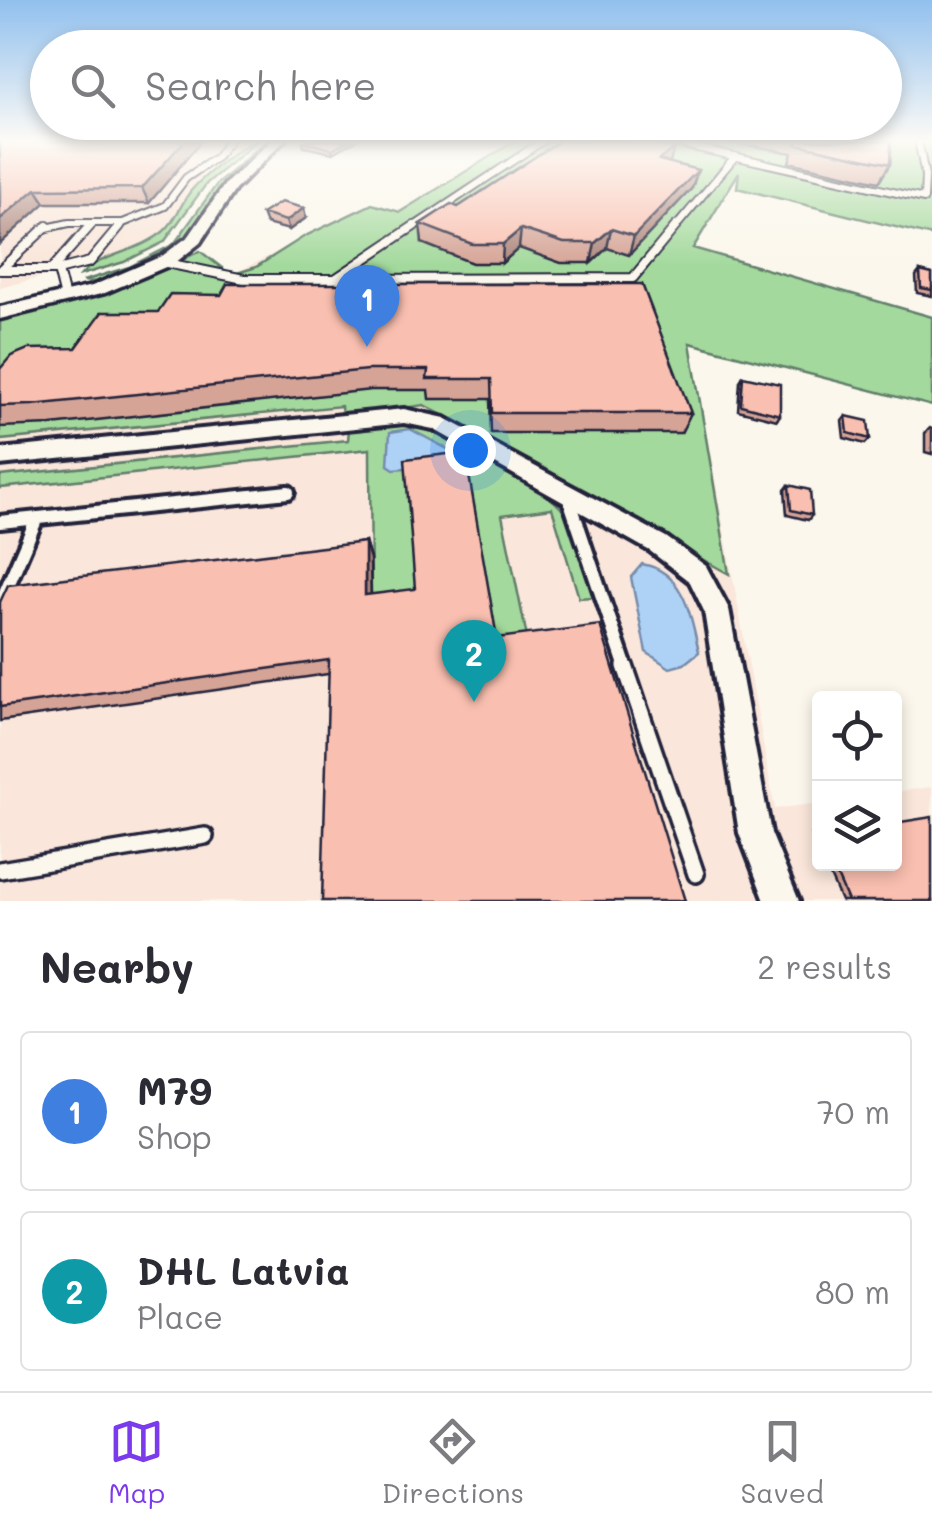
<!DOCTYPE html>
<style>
:root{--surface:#fff;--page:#f7f7f7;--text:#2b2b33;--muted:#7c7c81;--line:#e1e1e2;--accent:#7c3aed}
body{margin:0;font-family:Mali,sans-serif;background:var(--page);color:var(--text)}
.controls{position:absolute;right:30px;bottom:30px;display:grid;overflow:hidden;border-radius:10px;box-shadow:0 5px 15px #0003}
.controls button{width:90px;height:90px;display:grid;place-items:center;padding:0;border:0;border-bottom:2px solid var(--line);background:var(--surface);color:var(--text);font:50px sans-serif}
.you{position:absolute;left:470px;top:450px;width:35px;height:35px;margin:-25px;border:8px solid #fff;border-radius:50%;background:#1a73e8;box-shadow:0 0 0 15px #1a73e833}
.badge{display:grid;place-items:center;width:65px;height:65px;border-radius:50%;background:var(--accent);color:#fff;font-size:32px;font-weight:700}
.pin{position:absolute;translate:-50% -82px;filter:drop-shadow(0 2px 5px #0008)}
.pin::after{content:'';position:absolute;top:52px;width:35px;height:30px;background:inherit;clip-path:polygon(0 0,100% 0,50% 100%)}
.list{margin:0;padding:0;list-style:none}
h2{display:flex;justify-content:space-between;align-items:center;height:130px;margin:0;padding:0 40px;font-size:42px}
h2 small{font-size:32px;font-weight:400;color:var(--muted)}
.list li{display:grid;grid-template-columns:65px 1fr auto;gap:30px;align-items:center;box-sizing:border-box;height:160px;margin:0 20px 20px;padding:0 20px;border:2px solid var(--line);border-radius:10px}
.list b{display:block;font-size:38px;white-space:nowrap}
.list p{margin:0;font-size:32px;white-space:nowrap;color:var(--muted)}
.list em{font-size:32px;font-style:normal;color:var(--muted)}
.icon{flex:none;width:55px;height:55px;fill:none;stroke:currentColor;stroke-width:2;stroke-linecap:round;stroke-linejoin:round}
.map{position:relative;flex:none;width:932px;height:901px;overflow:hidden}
.search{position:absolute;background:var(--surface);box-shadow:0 5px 15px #0003;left:30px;right:30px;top:30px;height:110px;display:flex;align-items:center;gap:25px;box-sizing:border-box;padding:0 35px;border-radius:55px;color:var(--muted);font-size:38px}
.sheet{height:490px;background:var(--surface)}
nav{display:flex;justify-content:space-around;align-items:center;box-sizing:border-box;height:140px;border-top:2px solid var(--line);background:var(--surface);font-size:28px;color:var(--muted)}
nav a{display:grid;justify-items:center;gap:5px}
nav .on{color:var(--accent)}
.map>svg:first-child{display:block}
</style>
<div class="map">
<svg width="932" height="901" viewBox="0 0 932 901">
<rect width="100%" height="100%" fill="#fbf7ec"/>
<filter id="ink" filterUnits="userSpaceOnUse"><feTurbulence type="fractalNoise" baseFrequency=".01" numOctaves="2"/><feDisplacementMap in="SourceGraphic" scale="20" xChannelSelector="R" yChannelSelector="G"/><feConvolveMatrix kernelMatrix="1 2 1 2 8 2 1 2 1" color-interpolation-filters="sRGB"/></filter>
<g filter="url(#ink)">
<!-- built -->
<path fill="#fae6da" d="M 0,140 L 245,140 L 235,154 L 190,192 L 167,229 L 154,239 L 121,256 L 0,288 Z
M 514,140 L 932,140 L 741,169 L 693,248 L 690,343 L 775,809 L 819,803 L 820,864 L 894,864 L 895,792 L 932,787 L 932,901 L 0,901 L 0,440 L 194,421 L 231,275 L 372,204 L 400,212 Z"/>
<!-- green -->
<path fill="#a3d99c" stroke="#627e6c" stroke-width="2.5" d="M 517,140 L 932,140 L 932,236 L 737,188 L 739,172 L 693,248 L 932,317 L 932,406 L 690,343 L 729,574 L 424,405 L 342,417 L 341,406 L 0,440 L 0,319 L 146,278 L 200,251 L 231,275 L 256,267 L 305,236 L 372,204 L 400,212 Z
M 257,141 L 207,183 L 164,242 L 124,262 L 81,275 C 97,255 140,252 164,231 C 176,221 180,205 190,192 C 200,179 243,143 257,141 Z
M 265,142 L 270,144 C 224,198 201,238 134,269 C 116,278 103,284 83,281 L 129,267 L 174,244 L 217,184 Z
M 411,422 C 449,437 542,481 565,513 C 581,535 586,567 594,593 L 592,597 L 579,598 L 552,508 L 502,515 L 529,647 L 495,652 L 418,604 L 371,610 L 370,449 L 0,488 L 0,476 L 348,440 L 349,429 Z"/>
<!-- water -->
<path fill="#aed2f6" stroke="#768cab" stroke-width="2.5" d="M 410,429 L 453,452 L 452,464 L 394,469 L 388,465 L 390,432 Z
M 642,564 C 684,571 691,616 699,652 L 684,664 L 670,668 L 646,652 L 631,577 Z"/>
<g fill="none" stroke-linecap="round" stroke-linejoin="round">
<!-- service-far3 casing -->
<g stroke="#22223b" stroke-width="10">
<path id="service-far3" d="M 662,140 L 924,199 L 925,176 L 918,140
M 123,223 L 165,206 L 186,178 L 217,157 L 229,140
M 42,229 L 69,223 L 123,223 L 118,229
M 88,229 L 93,223
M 410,229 L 544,140
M 674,229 L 733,159"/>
</g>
<!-- service-far2 casing -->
<g stroke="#22223b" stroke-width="12">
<path id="service-far2" d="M 47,226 L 0,270 L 58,270 L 90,262 L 120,226
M 414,226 L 335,279 L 633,278 L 676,226
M 162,262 L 244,279 L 335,279
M 52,269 L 90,226
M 58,270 L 65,298"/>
</g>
<!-- service-far1 casing -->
<g stroke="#22223b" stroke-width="20">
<path id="service-far1" d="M 568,496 L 626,668
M 0,522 L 288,492
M 0,604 L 37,518"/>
</g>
<!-- service casing -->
<g stroke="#22223b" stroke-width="22">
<path id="service" d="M 625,666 L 696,874
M 0,870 L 205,836"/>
</g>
<!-- minor casing -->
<g stroke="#22223b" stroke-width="8">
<path id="minor" d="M 404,409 L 445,418 L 666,537 L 706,566 L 729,609 L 771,833 L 799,901 L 765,901 L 739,833 L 704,611 L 690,582 L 650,551 L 433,429 L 404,423 L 0,465 L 0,449 Z"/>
</g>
<!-- tertiary casing -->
<g stroke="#22223b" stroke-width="7">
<path id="tertiary" d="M 272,140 L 285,140 L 235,190 L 200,243 L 175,263 L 105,293 L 0,319 L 0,307 L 92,286 L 162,256 L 189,236 L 225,184 Z"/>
</g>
<!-- service-far3 -->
<use href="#service-far3" stroke="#fbf7ec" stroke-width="6"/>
<!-- service-far2 -->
<use href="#service-far2" stroke="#fbf7ec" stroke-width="8"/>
<!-- service-far1 -->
<use href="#service-far1" stroke="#fbf7ec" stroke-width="12"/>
<!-- service -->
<use href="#service" stroke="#fbf7ec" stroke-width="15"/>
<!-- minor -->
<use href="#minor" fill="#fbf7ec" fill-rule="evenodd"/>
<!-- tertiary -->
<use href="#tertiary" fill="#fbf7ec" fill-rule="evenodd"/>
</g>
<!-- wall -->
<path fill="#d6a497" stroke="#22223b" stroke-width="2.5" d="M 0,140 L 202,140 L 149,203 L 45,203 Z
M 356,140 L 333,153 L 304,147 L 303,142 Z
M 720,140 L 891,140 L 890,164 L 879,182 L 789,162 L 792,153 Z
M 653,143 L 674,148 L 669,163 L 692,188 L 629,255 L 607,248 L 591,263 L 561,263 L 519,248 L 502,263 L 472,263 L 422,243 L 420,224 L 458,207 Z
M 262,214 L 306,218 L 289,230 L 266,224 Z
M 920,271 L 932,274 L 932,296 L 917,293 L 916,276 Z
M 102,312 L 691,413 L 681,433 L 491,433 L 490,399 L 429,399 L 428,390 L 371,390 L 51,425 L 0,427 L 0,369 L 76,348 Z
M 743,376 L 780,415 L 777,420 L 738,410 L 740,381 Z
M 846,416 L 870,439 L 865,444 L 844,438 L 842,421 Z
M 930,428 L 932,429 L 932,454 L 925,452 L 925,433 Z
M 789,485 L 812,515 L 808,520 L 787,515 L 785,490 Z
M 365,542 L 370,559 L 371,594 L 497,638 L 328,674 L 0,721 L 0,602 Z
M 820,833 L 820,851 L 812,834 Z
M 825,864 L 894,864 L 932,901 L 841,901 Z"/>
<!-- shaded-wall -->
<path fill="#ae867b" stroke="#22223b" stroke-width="2.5" d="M 185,140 L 202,140 L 149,203 L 142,188 Z
M 348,140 L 356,140 L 333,153 L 332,149 Z
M 674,148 L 669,166 L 659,160 Z
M 698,170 L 692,188 L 629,255 L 634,236 Z
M 36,189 L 45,203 L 0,244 L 0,219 Z
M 304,208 L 306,218 L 289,230 L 286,221 Z
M 521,229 L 519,248 L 502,263 L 503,244 Z
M 611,229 L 607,248 L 591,263 L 595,243 Z
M 365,542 L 370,559 L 371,610 L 365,595 Z"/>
<!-- building -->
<path fill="#f9bfb0" stroke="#22223b" stroke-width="2.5" d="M 0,140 L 185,140 L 142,188 L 36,189 L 0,219 Z
M 307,140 L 348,140 L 332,149 L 303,142 Z
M 561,140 L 648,140 L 647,141 L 674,148 L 659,160 L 698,170 L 634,236 L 611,229 L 595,243 L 564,243 L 521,229 L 503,244 L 472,244 L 420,224 L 451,204 L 458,207 Z
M 799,140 L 891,140 L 890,164 L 797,144 Z
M 281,202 L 304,208 L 286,221 L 262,214 Z
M 920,271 L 932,274 L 932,290 L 921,288 Z
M 227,284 L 642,284 L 691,413 L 492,413 L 491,379 L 427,379 L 428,370 L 367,370 L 32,405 L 0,406 L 0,369 L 11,356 L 28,349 L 76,348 L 102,312 L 158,312 L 170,294 L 221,295 Z
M 743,376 L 780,384 L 780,415 L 741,405 Z
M 846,416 L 868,421 L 870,439 L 848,433 Z
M 465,452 L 497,638 L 600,625 L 685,901 L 322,901 L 329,660 L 0,707 L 0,602 L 8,585 L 365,542 L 365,595 L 415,589 L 405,459 Z
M 789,485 L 810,490 L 812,515 L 791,510 Z
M 932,817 L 932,901 L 848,901 L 832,864 L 894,864 L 894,823 Z"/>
</g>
<!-- sky -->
<linearGradient id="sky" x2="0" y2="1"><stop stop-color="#91c0ee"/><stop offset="0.53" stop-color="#fdfbf6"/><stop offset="1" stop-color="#fdfbf6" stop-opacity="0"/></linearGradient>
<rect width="932" height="266" fill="url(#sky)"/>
</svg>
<div class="controls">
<button><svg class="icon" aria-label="locate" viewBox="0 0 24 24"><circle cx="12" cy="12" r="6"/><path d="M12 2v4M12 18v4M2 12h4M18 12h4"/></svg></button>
<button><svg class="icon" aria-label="layers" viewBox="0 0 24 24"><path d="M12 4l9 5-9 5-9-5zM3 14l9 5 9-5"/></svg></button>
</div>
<div class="you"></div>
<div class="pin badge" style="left:367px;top:347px;background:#3f7fe0">1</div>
<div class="pin badge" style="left:474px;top:702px;background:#0f9aa8">2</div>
<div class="search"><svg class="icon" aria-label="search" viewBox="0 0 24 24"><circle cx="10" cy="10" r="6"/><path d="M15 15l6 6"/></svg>Search here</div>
</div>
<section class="sheet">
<h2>Nearby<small>2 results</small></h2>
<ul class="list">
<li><span class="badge" style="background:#3f7fe0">1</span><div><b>M79</b><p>Shop</p></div><em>70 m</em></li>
<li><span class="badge" style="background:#0f9aa8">2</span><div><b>DHL Latvia</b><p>Place</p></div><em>80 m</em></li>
</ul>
</section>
<nav>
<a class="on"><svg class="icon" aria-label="map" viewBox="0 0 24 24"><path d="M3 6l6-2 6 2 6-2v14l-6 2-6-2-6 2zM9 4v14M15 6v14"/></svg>Map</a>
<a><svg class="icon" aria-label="directions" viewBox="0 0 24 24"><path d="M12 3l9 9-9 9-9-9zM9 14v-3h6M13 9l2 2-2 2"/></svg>Directions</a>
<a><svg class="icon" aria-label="saved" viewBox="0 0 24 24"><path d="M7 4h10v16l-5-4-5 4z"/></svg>Saved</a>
</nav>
